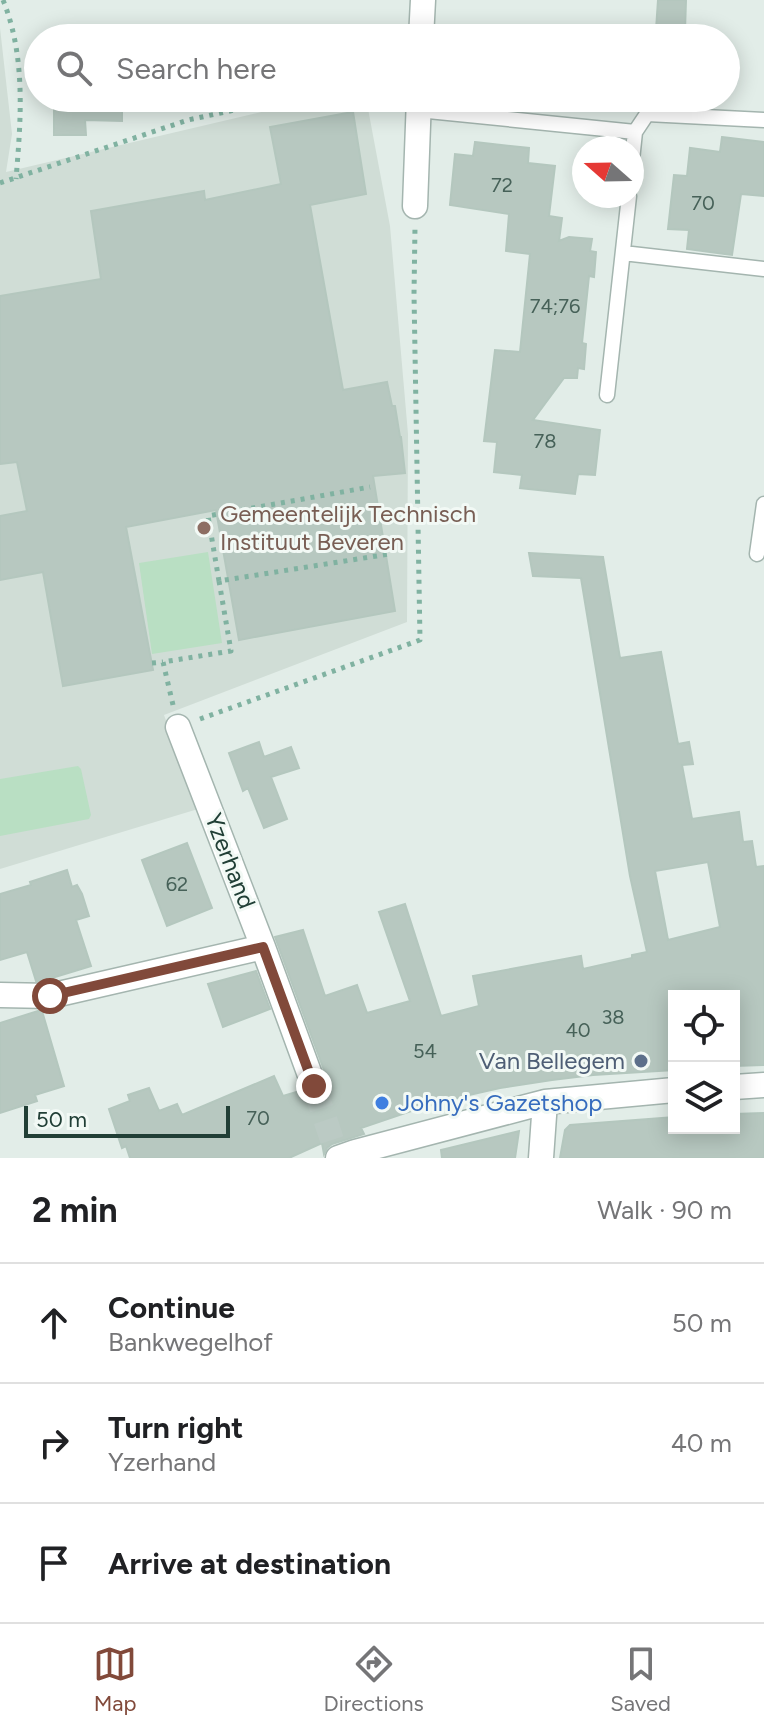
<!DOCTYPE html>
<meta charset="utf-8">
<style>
:root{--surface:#fff;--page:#f2f2f2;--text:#202124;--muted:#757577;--line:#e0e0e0;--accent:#81493a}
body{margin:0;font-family:Figtree,sans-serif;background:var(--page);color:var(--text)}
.controls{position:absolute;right:24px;bottom:24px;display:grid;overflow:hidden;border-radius:0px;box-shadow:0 4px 20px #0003}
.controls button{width:72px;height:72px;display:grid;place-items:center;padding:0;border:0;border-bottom:2px solid var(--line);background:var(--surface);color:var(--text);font:40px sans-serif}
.compass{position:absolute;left:572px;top:136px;width:72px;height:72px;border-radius:50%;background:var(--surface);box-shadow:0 4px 20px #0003;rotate:290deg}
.scale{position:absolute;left:24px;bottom:20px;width:206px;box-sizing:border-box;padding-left:8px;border:4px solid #213f36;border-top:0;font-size:22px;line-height:28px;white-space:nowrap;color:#213f36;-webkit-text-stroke:6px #f2f9f5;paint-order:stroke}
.stop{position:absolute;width:24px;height:24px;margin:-18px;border:6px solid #81493a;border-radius:50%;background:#fff}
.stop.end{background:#81493a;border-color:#fff;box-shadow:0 2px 8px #0008}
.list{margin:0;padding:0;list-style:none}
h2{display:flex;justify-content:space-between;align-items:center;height:104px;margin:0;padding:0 32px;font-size:34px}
h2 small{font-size:26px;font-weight:400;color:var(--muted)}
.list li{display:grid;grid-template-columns:52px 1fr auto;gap:24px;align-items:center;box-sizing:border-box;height:120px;padding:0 32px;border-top:2px solid var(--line)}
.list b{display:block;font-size:30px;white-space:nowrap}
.list p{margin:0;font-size:26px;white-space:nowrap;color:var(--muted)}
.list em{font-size:26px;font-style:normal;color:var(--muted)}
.icon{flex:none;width:44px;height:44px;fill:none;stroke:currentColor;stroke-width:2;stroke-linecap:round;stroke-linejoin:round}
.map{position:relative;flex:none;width:764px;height:1158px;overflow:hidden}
.search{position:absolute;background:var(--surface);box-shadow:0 4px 20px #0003;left:24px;right:24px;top:24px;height:88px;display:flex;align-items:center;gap:20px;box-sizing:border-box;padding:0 28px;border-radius:44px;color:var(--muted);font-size:30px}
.sheet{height:464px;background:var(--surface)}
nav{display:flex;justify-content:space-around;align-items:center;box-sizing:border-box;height:112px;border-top:2px solid var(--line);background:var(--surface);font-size:22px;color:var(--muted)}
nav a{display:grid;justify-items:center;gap:4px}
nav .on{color:var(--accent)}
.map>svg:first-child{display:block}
</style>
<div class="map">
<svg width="764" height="1158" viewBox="0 0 764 1158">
<rect width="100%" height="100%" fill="#e2ede8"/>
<!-- built -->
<path fill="#d0ddd6" d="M 0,28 L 12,134 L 6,172 L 321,98 L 366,98 L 390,226 L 408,434 L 407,622 L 164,715 L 198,809 L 0,869 Z"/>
<!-- green -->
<path fill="#b9dfc3" d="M 208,552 L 222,643 L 152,654 L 139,563 Z
M 78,766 L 81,769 L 91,815 L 89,819 L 0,836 L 0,779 Z"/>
<!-- building -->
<path fill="#b7c8c0" stroke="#b4c7be" stroke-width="2" fill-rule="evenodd" d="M 658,0 L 686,0 L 685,31 L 656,30 Z
M 122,98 L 122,121 L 85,120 L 86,135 L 54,135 L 54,99 Z
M 353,112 L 366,194 L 310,205 L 343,390 L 387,382 L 392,406 L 395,406 L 400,437 L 401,437 L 405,473 L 373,476 L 395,611 L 239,640 L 216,510 L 126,527 L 153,670 L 63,686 L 43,572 L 0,580 L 0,516 L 27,511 L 17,462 L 0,464 L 0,296 L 101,279 L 91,211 L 204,191 L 205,200 L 281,184 L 270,127 Z
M 722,137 L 764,142 L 764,196 L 741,194 L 732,255 L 687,249 L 689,230 L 668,229 L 674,175 L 687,176 L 690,148 L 720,152 Z
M 475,142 L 529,148 L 528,163 L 555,166 L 549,216 L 562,218 L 559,241 L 569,237 L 592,239 L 590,251 L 596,252 L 594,277 L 589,276 L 582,343 L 586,344 L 584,369 L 578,368 L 577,378 L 564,378 L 533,420 L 600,430 L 595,475 L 578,474 L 575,494 L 520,488 L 522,475 L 494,472 L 497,442 L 484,441 L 495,350 L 520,352 L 530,254 L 506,251 L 509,214 L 450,205 L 455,154 L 473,156 Z
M 529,553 L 603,557 L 620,658 L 661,652 L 678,744 L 689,742 L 693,764 L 682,765 L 692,819 L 739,812 L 743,842 L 752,841 L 756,867 L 764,866 L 764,1065 L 734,1066 L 734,996 L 674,996 L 674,1070 L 593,1075 L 552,1080 L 500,1088 L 469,1095 L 417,1109 L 361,1128 L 364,1134 L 332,1144 L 327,1148 L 324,1154 L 322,1143 L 289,1158 L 130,1158 L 126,1146 L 122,1148 L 109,1109 L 130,1101 L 128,1095 L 149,1088 L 159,1111 L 177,1104 L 182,1115 L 274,1076 L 283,1096 L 300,1091 L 305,1098 L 312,1101 L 320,1100 L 326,1095 L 329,1088 L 328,1081 L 275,937 L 303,930 L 325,996 L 357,985 L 367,1013 L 410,1001 L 379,912 L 405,904 L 441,1016 L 479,1006 L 473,976 L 581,956 L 583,969 L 632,958 L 632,955 L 647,952 L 630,876 L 581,578 L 533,576 ZM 708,862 L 720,927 L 668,940 L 655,871 Z
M 259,742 L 264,757 L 291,747 L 299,768 L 271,777 L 287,819 L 264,828 L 248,788 L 243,791 L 229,753 Z
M 187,843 L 212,908 L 167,926 L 142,860 Z
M 67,870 L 72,887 L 77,885 L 82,894 L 89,916 L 76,920 L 91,966 L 42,981 L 36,981 L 27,952 L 0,960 L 0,894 L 31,885 L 30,882 Z
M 256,971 L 270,1009 L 223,1027 L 208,984 Z
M 38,1011 L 42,1011 L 64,1086 L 35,1095 L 37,1101 L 0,1113 L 0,1023 Z
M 764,1113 L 764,1158 L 560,1158 L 565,1130 L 570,1125 L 674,1117 L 674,1128 L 734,1128 L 734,1114 Z
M 519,1131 L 515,1158 L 442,1158 L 441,1150 Z"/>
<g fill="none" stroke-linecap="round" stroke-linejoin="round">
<!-- minor-tunnel -->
<path stroke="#bbcac4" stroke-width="24" stroke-dasharray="24 12" stroke-linecap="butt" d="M 314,1086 L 332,1140"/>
<!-- service casing -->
<g stroke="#a4b5af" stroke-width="17">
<path id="service" d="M 418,110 L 635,132
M 632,160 L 635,132 L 647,114 L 764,120
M 623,253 L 764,269
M 607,395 L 629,196
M 757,554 L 764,504"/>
</g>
<!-- minor casing -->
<g stroke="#a4b5af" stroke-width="27">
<path id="minor" d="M 421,38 L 423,0
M 415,206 L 419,98
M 178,727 L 263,947 L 314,1086
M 0,995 L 50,996 L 263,947
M 734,1087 L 764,1085
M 338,1158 L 355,1152 L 545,1102 L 674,1090
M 541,1158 L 545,1102"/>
</g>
<!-- path -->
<path stroke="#80b2a1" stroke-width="5" stroke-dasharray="4 6" stroke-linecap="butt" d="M 3,0 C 26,57 21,119 16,179
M 0,183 L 188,120 L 290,98
M 219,581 L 208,516 L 370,487
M 152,663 L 163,662
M 173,705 L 163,662 L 231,651 L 219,581 L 389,554
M 200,719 L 420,640 L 414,294 L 415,227"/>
<!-- service -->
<use href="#service" stroke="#fff" stroke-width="14"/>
<!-- minor -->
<use href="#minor" stroke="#fff" stroke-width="24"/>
</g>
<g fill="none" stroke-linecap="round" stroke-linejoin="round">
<!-- route -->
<path stroke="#81493a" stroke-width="10" d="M 50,996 L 263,947 L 314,1086"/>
</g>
<!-- markers -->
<circle fill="#8d6e63" stroke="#f2f9f5" stroke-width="3" cx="204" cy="528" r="8"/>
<circle fill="#5c6f8a" stroke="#f2f9f5" stroke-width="3" cx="641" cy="1061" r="8"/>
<circle fill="#3f7fe0" stroke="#f2f9f5" stroke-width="3" cx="382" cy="1103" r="8"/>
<g text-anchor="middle" stroke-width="6" stroke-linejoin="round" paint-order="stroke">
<!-- number labels -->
<g font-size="20" fill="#466158">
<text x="502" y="192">72</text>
<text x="703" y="210">70</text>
<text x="555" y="313">74;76</text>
<text x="545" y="448">78</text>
<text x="177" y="891">62</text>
<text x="613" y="1024">38</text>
<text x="578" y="1037">40</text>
<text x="425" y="1058">54</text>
<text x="258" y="1125">70</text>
</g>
<!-- education labels -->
<g font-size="24" fill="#785e54" stroke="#f2f9f5" text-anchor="start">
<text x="220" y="522">Gemeentelijk Technisch<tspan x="220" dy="28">Instituut Beveren</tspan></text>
</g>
<!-- street labels -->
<g font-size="24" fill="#213f36" stroke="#f2f9f5">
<text transform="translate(230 861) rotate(69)" y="8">Yzerhand</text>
</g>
<!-- service labels -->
<g font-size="24" fill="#4e5e75" stroke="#f2f9f5" text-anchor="end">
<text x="625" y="1069">Van Bellegem</text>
</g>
<!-- shop labels -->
<g font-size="24" fill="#366cbe" stroke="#f2f9f5" text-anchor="start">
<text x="398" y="1111">Johny's Gazetshop</text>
</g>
</g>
</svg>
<div class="controls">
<button><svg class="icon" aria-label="locate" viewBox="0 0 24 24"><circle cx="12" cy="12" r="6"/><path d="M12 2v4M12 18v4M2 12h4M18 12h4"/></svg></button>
<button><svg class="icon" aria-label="layers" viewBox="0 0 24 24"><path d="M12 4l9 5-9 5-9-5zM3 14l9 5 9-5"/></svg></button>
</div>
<svg class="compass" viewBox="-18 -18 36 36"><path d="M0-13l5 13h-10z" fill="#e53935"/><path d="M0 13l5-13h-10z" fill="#757577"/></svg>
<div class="scale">50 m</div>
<div class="stop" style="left:50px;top:996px"></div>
<div class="stop end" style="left:314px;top:1086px"></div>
<div class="search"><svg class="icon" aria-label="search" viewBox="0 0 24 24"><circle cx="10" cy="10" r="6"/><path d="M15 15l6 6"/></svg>Search here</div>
</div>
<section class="sheet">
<h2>2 min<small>Walk · 90 m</small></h2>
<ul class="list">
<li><svg class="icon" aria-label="ahead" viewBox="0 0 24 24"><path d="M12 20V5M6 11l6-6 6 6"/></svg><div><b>Continue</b><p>Bankwegelhof</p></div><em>50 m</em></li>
<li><svg class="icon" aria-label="right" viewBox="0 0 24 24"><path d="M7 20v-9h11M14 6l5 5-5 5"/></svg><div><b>Turn right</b><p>Yzerhand</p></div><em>40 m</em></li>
<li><svg class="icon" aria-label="arrive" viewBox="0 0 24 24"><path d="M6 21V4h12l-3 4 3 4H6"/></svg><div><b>Arrive at destination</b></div></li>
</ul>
</section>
<nav>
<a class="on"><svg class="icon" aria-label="map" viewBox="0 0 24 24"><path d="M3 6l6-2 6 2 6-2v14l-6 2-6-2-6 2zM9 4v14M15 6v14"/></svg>Map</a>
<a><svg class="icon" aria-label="directions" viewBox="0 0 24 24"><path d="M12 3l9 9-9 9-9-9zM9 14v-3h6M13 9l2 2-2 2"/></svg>Directions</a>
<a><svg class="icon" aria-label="saved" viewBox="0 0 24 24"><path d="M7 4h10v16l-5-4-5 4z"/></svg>Saved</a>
</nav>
